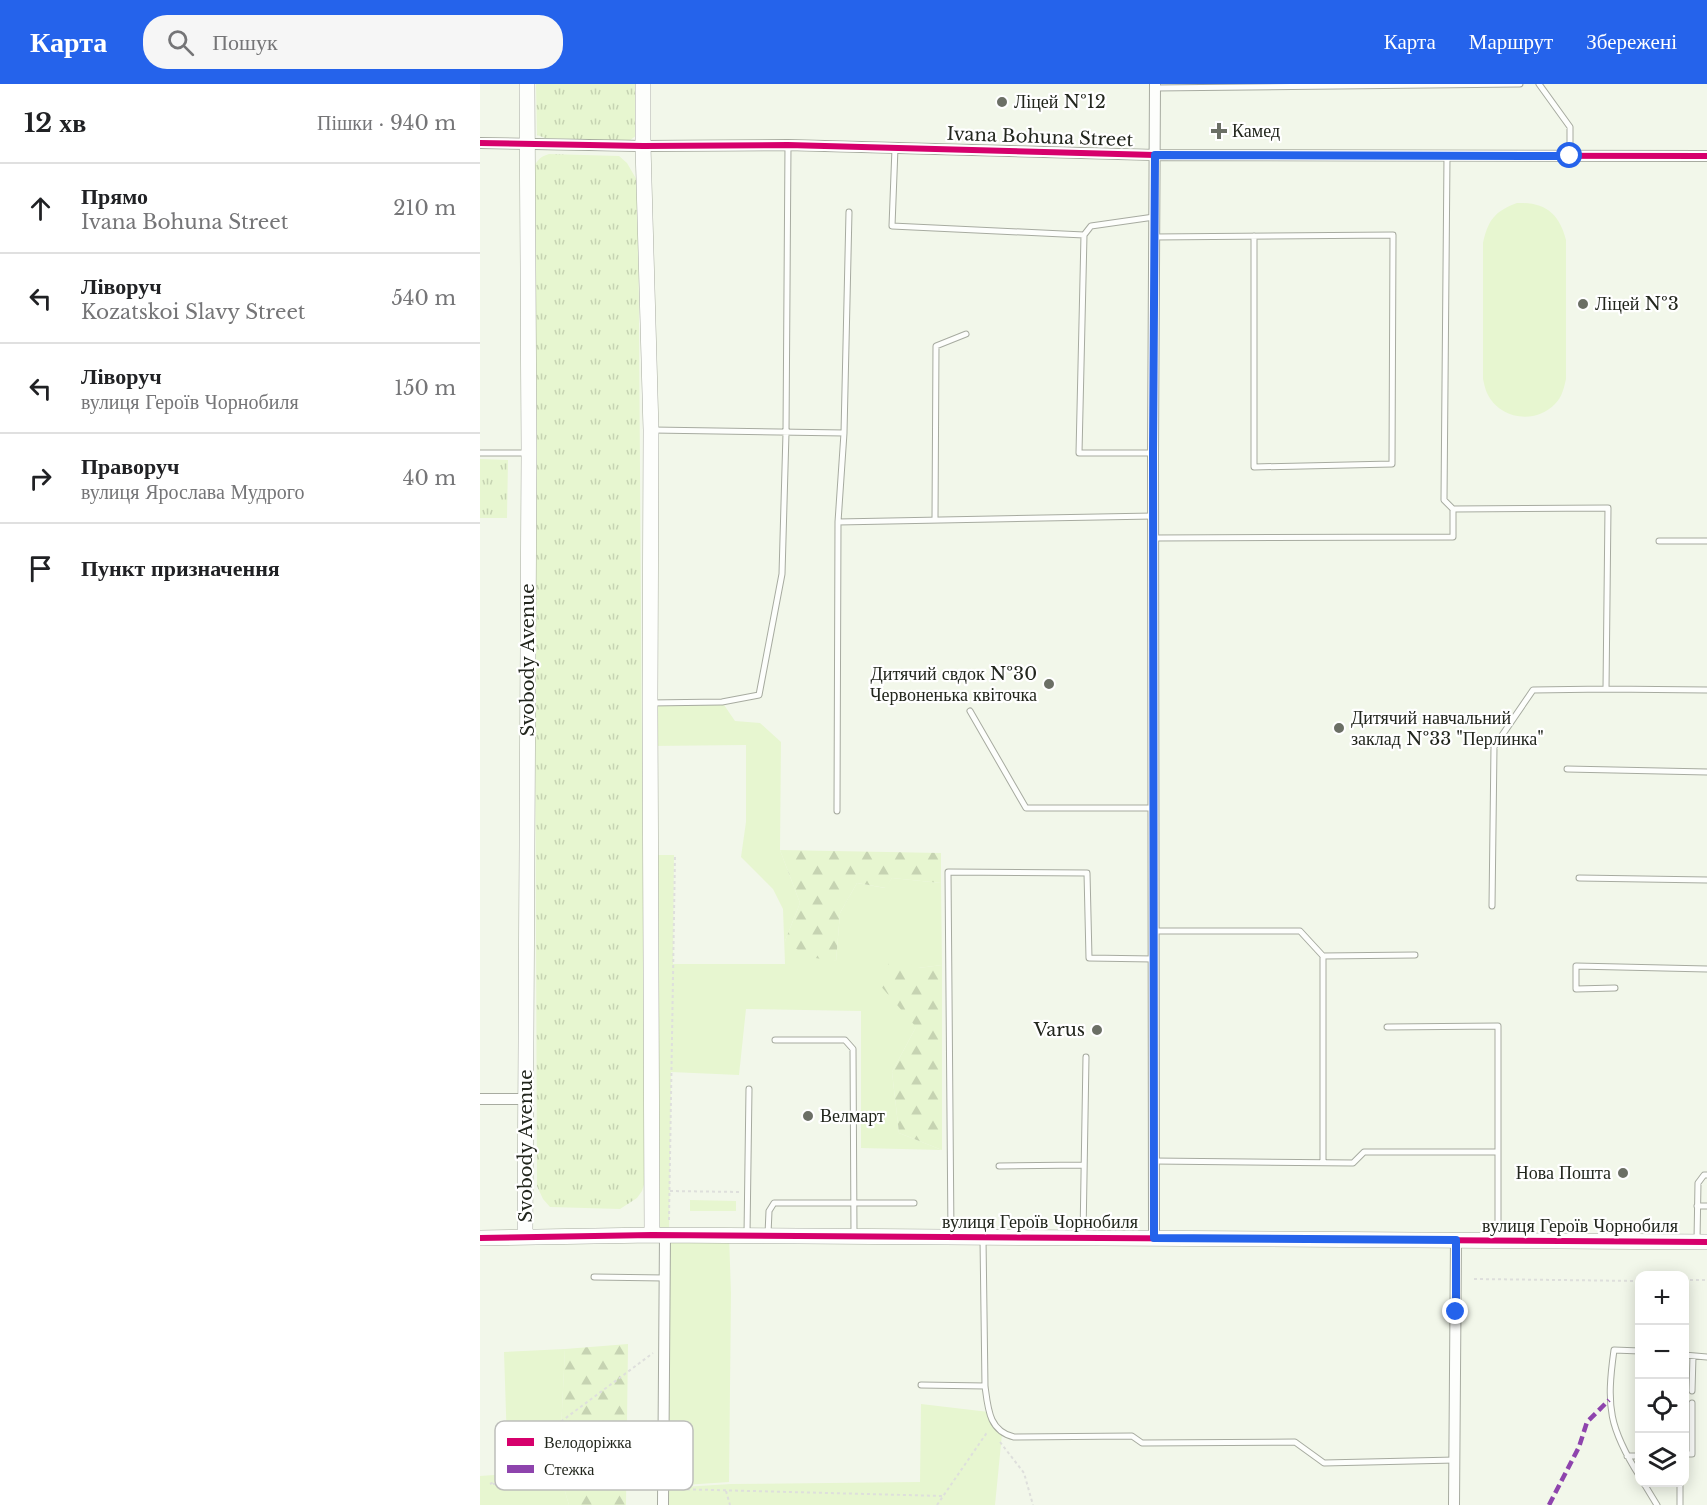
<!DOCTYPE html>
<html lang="uk">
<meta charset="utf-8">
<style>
:root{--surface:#fff;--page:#f6f6f6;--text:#202124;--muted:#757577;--line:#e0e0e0;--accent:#2563eb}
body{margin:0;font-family:"Libre Baskerville",serif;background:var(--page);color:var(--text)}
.controls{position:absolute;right:18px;bottom:18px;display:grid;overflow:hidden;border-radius:12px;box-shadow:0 3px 15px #0003}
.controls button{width:54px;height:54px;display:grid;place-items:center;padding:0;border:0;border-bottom:2px solid var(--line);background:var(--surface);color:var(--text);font:30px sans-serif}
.stop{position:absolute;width:18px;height:18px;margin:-14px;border:4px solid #2563eb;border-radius:50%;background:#fff}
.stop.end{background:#2563eb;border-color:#fff;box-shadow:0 2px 6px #0008}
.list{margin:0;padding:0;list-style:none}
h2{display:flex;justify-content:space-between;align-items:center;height:78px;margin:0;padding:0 24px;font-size:26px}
h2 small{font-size:20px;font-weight:400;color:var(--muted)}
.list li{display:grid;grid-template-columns:39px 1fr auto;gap:18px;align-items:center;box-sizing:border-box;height:90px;padding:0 24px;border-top:2px solid var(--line)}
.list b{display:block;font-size:22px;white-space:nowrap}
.list p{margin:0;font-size:20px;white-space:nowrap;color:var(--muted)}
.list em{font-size:20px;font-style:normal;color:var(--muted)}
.icon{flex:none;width:33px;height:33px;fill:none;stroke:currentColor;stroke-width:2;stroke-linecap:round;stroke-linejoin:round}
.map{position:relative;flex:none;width:1227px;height:1421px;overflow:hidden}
header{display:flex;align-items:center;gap:36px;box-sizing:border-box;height:84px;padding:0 30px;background:var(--accent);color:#fff}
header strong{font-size:28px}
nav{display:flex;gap:33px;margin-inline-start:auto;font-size:21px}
.search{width:420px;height:54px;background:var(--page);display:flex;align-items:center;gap:15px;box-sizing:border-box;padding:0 21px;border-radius:24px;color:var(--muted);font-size:22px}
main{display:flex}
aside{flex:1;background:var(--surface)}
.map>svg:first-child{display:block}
</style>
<header>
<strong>Карта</strong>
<div class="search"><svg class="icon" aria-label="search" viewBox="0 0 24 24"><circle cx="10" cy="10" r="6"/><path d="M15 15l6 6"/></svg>Пошук</div>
<nav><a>Карта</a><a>Маршрут</a><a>Збережені</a></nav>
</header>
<main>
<aside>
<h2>12 хв<small>Пішки · 940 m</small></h2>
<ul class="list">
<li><svg class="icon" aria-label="ahead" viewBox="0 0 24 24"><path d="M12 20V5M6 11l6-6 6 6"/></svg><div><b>Прямо</b><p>Ivana Bohuna Street</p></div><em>210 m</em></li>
<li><svg class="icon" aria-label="left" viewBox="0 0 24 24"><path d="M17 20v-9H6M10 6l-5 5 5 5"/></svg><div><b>Ліворуч</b><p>Kozatskoi Slavy Street</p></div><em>540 m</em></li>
<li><svg class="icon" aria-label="left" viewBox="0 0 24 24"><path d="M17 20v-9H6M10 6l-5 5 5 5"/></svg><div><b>Ліворуч</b><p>вулиця Героїв Чорнобиля</p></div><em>150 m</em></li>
<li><svg class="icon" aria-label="right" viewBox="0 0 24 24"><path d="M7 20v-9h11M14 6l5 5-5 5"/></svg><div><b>Праворуч</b><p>вулиця Ярослава Мудрого</p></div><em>40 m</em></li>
<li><svg class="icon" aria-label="arrive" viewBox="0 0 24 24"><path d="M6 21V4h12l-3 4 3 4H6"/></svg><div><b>Пункт призначення</b></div></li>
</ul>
</aside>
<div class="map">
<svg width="1227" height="1421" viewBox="0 0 1227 1421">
<defs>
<pattern id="forest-firs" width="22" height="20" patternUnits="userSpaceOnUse" patternTransform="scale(1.5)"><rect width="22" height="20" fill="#e7f6d0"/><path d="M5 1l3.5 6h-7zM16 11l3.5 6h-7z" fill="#c6d3b2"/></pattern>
<pattern id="park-tufts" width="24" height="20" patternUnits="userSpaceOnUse" patternTransform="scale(1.5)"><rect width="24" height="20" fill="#e7f6d0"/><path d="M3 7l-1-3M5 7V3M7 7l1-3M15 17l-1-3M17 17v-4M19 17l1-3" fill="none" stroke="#c6d3b2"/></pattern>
</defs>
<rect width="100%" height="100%" fill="#f2f7ea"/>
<!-- green -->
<path fill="#e7f6d0" d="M 1037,119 C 1065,118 1079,129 1086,156 L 1086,295 C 1084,304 1082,313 1075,320 C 1055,341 1019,335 1007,309 C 1005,305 1004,299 1003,295 L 1003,159 C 1008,136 1015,127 1037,119 Z
M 242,618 L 255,637 L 280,639 L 301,658 L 300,766 L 320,819 L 305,857 L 356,877 L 360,829 L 377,799 L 405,804 L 412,794 L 461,799 L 462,881 L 438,884 L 436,943 L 412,988 L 419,1049 L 462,1066 L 381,1064 L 381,927 L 266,925 L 259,991 L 191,988 L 189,1151 L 249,1151 L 251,1209 L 249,1398 L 189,1402 L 189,1152 L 172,1151 L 172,771 L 194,771 L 193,880 L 305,880 L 303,825 L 293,805 L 261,773 L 266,738 L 266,661 L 171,662 L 170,619 Z
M 210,1116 L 256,1117 L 256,1127 L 210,1127 Z
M 85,1265 L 79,1387 L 89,1421 L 0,1421 L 0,1392 L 28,1390 L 24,1268 Z
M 441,1320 L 509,1328 L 522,1350 L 515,1421 L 187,1421 L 187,1404 L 251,1400 L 440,1398 Z"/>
<!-- forest -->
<path fill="url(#forest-firs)" d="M 300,766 L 461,769 L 461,799 L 412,794 L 406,804 L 377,799 L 360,829 L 356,877 L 328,873 L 305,857 L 320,819 Z
M 412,872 L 438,884 L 462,881 L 462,1066 L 419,1049 L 412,988 L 436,943 L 399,900 Z
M 148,1260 L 146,1421 L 89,1421 L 79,1387 L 85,1265 Z"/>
<!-- park -->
<path fill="url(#park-tufts)" d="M 56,0 L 157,0 L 157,51 L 149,57 L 65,54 L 57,51 Z
M 69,70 L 139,72 L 147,79 L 158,98 L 165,1097 L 162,1107 L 157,1114 L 140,1125 L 70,1123 L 63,1115 L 57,1102 L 53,87 C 56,77 59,73 69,70 Z
M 0,375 L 28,376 L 27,434 L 0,434 Z"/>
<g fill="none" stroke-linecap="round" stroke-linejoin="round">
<!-- lane casing -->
<g stroke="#a7aba0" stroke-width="7">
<path id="lane" d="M 1059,0 L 1090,43 L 1090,72
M 675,4 L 1040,0
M 415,64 L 412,142 L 604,151 L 599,369 L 673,369
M 967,72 L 964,416 L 973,425
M 604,151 L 611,142 L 674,133
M 674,153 L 913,151 L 912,380 L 774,383 L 774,152
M 173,346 L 364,349 L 358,438
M 364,349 L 369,128
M 0,369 L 46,369
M 455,435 L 456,262 L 486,250
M 674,454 L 973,453 L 973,425 L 1128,424 L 1126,605 L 1053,606 L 1014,663 L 1012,822
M 1179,457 L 1227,457
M 1126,605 L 1227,606
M 170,619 L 242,618 L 279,611 L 302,490 L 306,349 L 308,61
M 490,627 L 546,724 L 673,724
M 1087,685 L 1227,688
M 357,727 L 358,438 L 673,432
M 1099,794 L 1227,796
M 673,847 L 820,847 L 843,872 L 843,1078
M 843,872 L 935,871
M 1135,904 L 1096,905 L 1096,882 L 1227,885
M 295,956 L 365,956 L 373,965 L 374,1151
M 674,1077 L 873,1079 L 884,1068 L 1018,1068 L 1018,942 L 907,943
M 519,1082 L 603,1081
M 1217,1122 L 1227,1122
M 267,1150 L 269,1005
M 288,1150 L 289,1127 L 294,1119 L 434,1119
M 603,1152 L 606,973
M 471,1153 L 468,788 L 607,789 L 609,874 L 673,875
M 1018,1154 L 1018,1068
M 1217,1156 L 1218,1099 L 1224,1091 L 1227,1091
M 114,1193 L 184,1194
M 1160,1267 L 1134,1266 C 1126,1323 1129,1344 1160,1393
M 1204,1271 L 1227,1273
M 441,1301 L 505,1302 L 503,1155
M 505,1302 C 508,1325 509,1347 534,1353 L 652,1352 L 662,1359 L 815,1358 L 844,1379 L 975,1376
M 1212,1307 L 1213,1272
M 1204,1370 L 1212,1370 L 1212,1319
M 1147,1372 L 1160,1372
M 1163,1398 L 1177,1421
M 1200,1421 L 1200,1398"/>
</g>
<!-- street casing -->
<g stroke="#a7aba0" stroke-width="12">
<path id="street" d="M 0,59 L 163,62 L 308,61 L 675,71 L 1227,72
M 0,1015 L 46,1015
M 674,1154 L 673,369 L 675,0
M 183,1421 L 185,1151
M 974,1421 L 976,1156"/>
</g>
<!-- secondary casing -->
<g stroke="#a7aba0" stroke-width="16">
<path id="secondary" d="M 163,0 L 163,62 L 171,346 L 170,619 L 172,1151
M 45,1153 L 49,369 L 47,0
M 0,1154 L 172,1151 L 1227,1158"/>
</g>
<!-- path -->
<path stroke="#dedfdc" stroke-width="2" stroke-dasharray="3 3" stroke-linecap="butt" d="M 190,1107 L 259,1108
M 189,1136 L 195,771
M 994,1195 L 1160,1197
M 1204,1196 L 1227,1196
M 520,1358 L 544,1389 L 553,1421
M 10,1400 L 28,1391 L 55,1369 L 75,1342 L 173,1269
M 13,1400 L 172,1402
M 195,1405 L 463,1412
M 246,1407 L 250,1421
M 457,1421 L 508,1347"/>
<!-- lane -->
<use href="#lane" stroke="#fdfefc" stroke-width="5"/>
<!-- street -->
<use href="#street" stroke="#fdfefc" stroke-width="10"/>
<!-- secondary -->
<use href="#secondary" stroke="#fdfefc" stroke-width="15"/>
<!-- quiet -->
<path stroke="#8e44ad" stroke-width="4.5" stroke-dasharray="9 4.5" stroke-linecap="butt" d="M 1069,1421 L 1099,1363 L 1107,1338 L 1129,1316"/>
<!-- cycleway casing -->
<g stroke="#fff" stroke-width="10">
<path id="cycleway" d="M 0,59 L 163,62 L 308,61 L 675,71 L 1227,72
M 0,1154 L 172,1151 L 1227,1158"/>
</g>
<!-- cycleway -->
<use href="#cycleway" stroke="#d6006c" stroke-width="6"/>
</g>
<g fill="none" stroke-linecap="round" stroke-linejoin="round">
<!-- route -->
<path stroke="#2563eb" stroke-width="8" d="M 976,1228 L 976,1156 L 674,1154 L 673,369 L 675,71 L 1090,72"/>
</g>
<!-- markers -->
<g fill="#6b6f65" stroke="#fff" stroke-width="2">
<circle cx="522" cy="18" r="6"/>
<path d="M736 38h6v6h6v6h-6v6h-6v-6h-6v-6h6z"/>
<circle cx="1103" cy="220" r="6"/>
<circle cx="569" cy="600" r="6"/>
<circle cx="859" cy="644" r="6"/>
<circle cx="617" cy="946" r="6"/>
<circle cx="328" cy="1032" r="6"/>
<circle cx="1143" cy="1089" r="6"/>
</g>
<g text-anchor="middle" stroke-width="4.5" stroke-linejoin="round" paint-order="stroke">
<!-- poi labels -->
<g font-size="18" fill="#22261d" stroke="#fff" text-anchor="start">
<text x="534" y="24">Ліцей №12</text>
<text x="752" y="53">Камед</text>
<text x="1115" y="226">Ліцей №3</text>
<text x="557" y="596" text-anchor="end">Дитячий свдок №30<tspan x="557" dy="21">Червоненька квіточка</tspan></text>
<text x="871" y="640">Дитячий навчальний<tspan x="871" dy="21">заклад №33 "Перлинка"</tspan></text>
<text x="605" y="952" text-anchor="end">Varus</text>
<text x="340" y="1038">Велмарт</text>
<text x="1131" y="1095" text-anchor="end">Нова Пошта</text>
</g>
<!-- street labels -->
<g font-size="18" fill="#22261d" stroke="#fff">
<text transform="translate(560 53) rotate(2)" y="6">Ivana Bohuna Street</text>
<text transform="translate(48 576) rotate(-90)" y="6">Svobody Avenue</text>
<text transform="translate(46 1062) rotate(-90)" y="6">Svobody Avenue</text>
<text x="560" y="1144">вулиця Героїв Чорнобиля</text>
<text x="1100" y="1148">вулиця Героїв Чорнобиля</text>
</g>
</g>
<!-- legend -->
<rect x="15" y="1337" width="198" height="69" rx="9" fill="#fff" stroke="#bdbebb" stroke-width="1.5"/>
<rect x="27" y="1354" width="27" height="8" fill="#d6006c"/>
<rect x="27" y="1381" width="27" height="8" fill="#8e44ad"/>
<g font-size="16" fill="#22261d">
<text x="64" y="1364">Велодоріжка</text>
<text x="64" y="1391">Стежка</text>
</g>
</svg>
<div class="controls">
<button>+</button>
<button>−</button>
<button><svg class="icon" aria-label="locate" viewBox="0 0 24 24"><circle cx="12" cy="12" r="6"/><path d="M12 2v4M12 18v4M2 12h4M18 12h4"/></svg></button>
<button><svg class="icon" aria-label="layers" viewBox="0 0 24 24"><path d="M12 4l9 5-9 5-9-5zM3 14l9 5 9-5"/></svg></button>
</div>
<div class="stop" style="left:1090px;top:72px"></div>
<div class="stop end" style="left:976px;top:1228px"></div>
</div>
</main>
